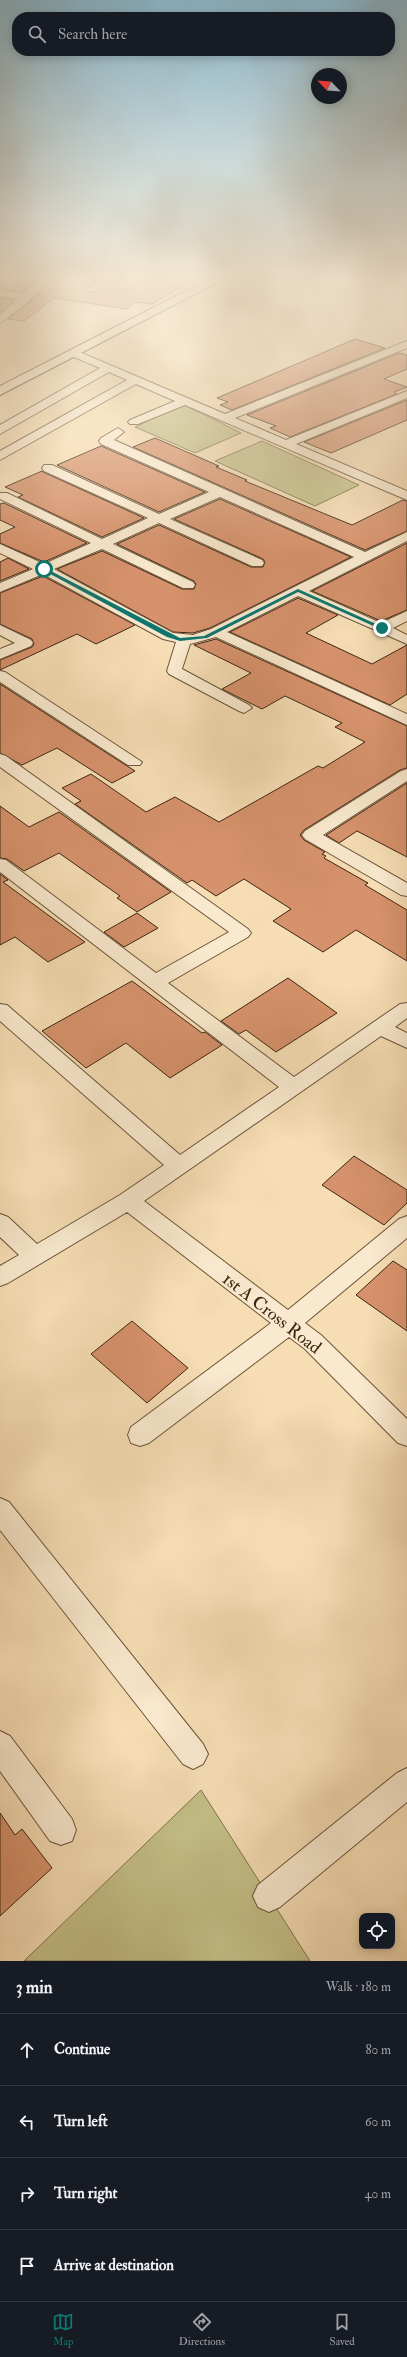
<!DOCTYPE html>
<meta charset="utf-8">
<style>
:root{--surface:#171b24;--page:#20242c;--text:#f1f3f6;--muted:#9ea1a6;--line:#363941;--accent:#0f766e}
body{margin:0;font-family:"IM FELL Double Pica",serif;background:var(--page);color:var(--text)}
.controls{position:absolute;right:12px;bottom:12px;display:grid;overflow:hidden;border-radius:8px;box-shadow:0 2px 10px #0003}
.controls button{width:36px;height:36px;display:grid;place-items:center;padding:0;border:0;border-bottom:1px solid var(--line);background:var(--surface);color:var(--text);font:20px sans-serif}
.compass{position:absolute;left:311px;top:68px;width:36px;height:36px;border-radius:50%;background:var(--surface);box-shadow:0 2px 10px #0003;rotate:295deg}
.stop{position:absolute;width:12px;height:12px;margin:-9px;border:3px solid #0f766e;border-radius:50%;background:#fff}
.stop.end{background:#0f766e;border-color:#fff;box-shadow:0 1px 4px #0008}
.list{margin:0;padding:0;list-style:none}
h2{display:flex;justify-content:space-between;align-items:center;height:52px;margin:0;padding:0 16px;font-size:17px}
h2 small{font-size:13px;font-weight:400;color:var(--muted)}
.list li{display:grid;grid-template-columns:26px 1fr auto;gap:12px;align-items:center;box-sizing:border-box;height:72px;padding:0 16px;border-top:1px solid var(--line)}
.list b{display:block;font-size:15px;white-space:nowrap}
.list em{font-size:13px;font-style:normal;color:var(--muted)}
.icon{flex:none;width:22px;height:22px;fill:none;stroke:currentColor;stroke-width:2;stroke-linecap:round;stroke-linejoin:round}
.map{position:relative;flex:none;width:407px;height:1961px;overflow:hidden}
.search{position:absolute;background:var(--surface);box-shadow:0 2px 10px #0003;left:12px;right:12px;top:12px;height:44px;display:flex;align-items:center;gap:10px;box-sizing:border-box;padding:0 14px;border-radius:16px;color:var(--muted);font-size:15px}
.sheet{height:340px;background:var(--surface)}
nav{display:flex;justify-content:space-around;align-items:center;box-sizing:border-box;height:56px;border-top:1px solid var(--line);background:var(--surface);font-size:11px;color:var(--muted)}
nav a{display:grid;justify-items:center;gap:2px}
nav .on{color:var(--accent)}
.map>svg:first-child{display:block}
</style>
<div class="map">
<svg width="407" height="1961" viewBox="0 0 407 1961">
<rect width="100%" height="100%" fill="#f6ddb4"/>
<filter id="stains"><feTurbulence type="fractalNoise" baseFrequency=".005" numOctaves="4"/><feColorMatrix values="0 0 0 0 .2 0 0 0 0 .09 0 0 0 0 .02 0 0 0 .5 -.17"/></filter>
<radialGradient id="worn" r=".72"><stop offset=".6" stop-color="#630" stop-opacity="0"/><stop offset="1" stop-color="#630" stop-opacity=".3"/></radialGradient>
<!-- green -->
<path fill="#c4bf87" stroke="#81724c" d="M 183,404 L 241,433 L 195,453 L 135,427 Z
M 262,441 L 359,485 L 315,506 L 215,461 Z
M 201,1790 L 310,1961 L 24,1961 Z"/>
<!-- building -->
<path fill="#d6926c" stroke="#3e2611" d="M 0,280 L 36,280 L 23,292 L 0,289 Z
M 51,280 L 97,280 L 89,286 L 90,292 L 97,292 L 114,280 L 193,280 L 152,304 L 135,302 L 127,309 L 54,298 L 24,321 L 8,319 L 31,301 Z
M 0,298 L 14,300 L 0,313 Z
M 355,339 L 385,348 L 232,410 L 220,405 L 228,402 L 217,398 Z
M 399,353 L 407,355 L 407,369 L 384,379 L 407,387 L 394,392 L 397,394 L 290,437 L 270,428 L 276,426 L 247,415 Z
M 407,400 L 407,420 L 331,453 L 304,442 Z
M 155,438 L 219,466 L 216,467 L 247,480 L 245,481 L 352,525 L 403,500 L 407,501 L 407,531 L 365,550 L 133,447 Z
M 101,446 L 205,492 L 159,512 L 57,465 Z
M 42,471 L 43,472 L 144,518 L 102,537 L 18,497 L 23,495 L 5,487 Z
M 220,499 L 351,557 L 210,628 L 193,633 L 173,632 L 57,569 L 102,551 L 182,589 L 194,589 L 196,584 L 194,581 L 117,544 L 159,525 L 251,567 L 263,567 L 265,562 L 263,559 L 174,519 Z
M 4,503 L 87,543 L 44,562 L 0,543 L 0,534 L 15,527 L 0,520 L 0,504 Z
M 407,543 L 407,610 L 381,621 L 312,591 Z
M 8,558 L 29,569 L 0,581 L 0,562 Z
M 43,576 L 135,625 L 96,644 L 77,634 L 0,670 L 0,660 L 32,647 L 34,644 L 32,639 L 0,624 L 0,593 Z
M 298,598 L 338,615 L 306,633 L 372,664 L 407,645 L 407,694 L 390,705 L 230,632 Z
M 216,639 L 407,726 L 407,768 L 400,770 L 304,830 L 300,835 L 304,840 L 325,852 L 322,854 L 326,856 L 324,858 L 368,883 L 365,885 L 407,910 L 407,961 L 356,930 L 323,952 L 273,921 L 291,909 L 244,879 L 216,896 L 192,880 L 187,883 L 75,804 L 81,801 L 62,788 L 91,774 L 146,812 L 175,797 L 219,822 L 318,766 L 323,768 L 365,742 L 335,727 L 342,723 L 285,696 L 262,709 L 222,689 L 251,673 L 194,645 Z
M 0,684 L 99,748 L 135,771 L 112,783 L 57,748 L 22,765 L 0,753 Z
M 407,783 L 407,857 L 357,831 L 339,843 L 326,835 Z
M 0,806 L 29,827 L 59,812 L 171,892 L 137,912 L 117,898 L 120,896 L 59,853 L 24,871 L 7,859 L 0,858 Z
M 0,874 L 8,880 L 3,882 L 85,942 L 48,962 L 15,937 L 0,945 Z
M 137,913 L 158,928 L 124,947 L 104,932 Z
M 288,978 L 337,1013 L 276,1052 L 246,1030 L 239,1034 L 221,1021 Z
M 132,981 L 202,1033 L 205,1032 L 222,1045 L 170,1078 L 126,1043 L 86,1068 L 42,1031 Z
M 354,1156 L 407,1190 L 407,1203 L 384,1225 L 322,1185 Z
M 393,1261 L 407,1270 L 407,1331 L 356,1295 Z
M 132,1321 L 188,1368 L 147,1403 L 91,1354 Z
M 0,1813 L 15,1835 L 22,1829 L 52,1868 L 0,1916 Z"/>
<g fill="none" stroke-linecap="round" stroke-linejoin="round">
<!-- street casing -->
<g stroke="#6c543a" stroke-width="2">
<path id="street" d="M 39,280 L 50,280 L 30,300 L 0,323 L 0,315 L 17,299 L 0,296 L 0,290 L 23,294 Z
M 100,280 L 113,280 L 96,291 L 90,291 L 90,287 Z
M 407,341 L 407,348 L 235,418 L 286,440 L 407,391 L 407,398 L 296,444 L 407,491 L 407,500 L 185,405 L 138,424 L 130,424 L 128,422 L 130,420 L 175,401 L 136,384 L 0,460 L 0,451 L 127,380 L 109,372 L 0,434 L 0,425 L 100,368 L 69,355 L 69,351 L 77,351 L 225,414 Z
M 118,428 L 124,432 L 114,440 L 365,552 L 407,532 L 407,541 L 309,591 L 381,623 L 407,611 L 407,621 L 393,628 L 407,635 L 407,644 L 298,596 L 227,632 L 407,714 L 407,725 L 216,637 L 190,644 L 182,669 L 249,705 L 252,708 L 244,713 L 239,711 L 169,674 L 167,671 L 176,642 L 163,639 L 43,574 L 0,592 L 0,583 L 33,569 L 0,553 L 0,544 L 44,564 L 91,543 L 0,499 L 0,493 L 7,493 L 102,539 L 148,518 L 44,471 L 42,468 L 44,465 L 52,465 L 159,514 L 209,492 L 101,444 L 99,441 L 101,438 ZM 220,497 L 354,557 L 211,629 L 193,635 L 173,633 L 54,569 L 102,549 L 183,588 L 193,588 L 195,585 L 193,582 L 113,544 L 159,523 L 252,566 L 262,566 L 264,563 L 262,560 L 170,519 Z
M 0,625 L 31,640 L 33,643 L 31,646 L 0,659 L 0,649 L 15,643 L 0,635 Z
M 0,671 L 5,672 L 142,762 L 140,765 L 128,765 L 0,682 Z
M 0,754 L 6,756 L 248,929 L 251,933 L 248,937 L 168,983 L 294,1077 L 400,1004 L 407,1003 L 407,1018 L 395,1027 L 407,1033 L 407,1048 L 381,1036 L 144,1201 L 288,1310 L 399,1219 L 407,1216 L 407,1238 L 305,1323 L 321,1335 L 407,1419 L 407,1446 L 398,1443 L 305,1349 L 289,1337 L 149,1443 L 140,1446 L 131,1443 L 128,1435 L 131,1427 L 271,1323 L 127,1212 L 8,1283 L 0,1286 L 0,1266 L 19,1255 L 0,1237 L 0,1214 L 8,1217 L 37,1244 L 120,1195 L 164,1165 L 0,1021 L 0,1004 L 7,1005 L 180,1155 L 279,1087 L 0,872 L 0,859 L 6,860 L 156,973 L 229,932 L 0,767 Z
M 407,769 L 407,781 L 323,835 L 407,883 L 407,896 L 401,895 L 305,839 L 302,835 L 305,831 L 401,771 Z
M 0,1498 L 9,1502 L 203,1744 L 208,1754 L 203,1764 L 193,1769 L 183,1764 L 0,1530 Z
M 0,1731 L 10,1736 L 72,1819 L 76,1830 L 72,1841 L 61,1845 L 50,1841 L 0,1771 Z
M 407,1768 L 407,1802 L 280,1907 L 269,1912 L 258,1907 L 253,1896 L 258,1885 L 397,1773 Z"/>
</g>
<!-- secondary casing -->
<g stroke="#3e2611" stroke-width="2">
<path id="secondary" d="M 207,280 L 222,280 L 0,395 L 0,386 Z"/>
</g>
<!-- street -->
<use href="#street" fill="#f9e9ce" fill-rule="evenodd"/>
<!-- secondary -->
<use href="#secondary" fill="#f9e9ce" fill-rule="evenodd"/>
</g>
<!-- sky -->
<linearGradient id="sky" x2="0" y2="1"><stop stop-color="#8ab8ce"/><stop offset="0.5" stop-color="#fbf0dd"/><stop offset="1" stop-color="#fbf0dd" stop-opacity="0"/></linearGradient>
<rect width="407" height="555" fill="url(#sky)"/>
<!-- route -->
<path fill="#0f766e" d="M 45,568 L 180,638 L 204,636 L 298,589 L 385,628 L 380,629 L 298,592 L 207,638 L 180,641 L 167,637 L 41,569 Z"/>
<g text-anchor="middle" stroke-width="3.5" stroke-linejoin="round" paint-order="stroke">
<!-- near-street labels -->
<g font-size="18" fill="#3e2611" stroke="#f9e9ce">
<text transform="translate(272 1313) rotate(38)" y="6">1st A Cross Road</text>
</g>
</g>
<rect width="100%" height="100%" filter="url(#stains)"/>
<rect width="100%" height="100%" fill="url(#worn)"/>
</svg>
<div class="controls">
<button><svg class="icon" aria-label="locate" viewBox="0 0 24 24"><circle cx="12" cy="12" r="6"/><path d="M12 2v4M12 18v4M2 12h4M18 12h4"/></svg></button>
</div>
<svg class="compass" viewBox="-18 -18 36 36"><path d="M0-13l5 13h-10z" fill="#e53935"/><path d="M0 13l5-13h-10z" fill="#9ea1a6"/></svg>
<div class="stop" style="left:44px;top:569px"></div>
<div class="stop end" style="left:382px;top:628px"></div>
<div class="search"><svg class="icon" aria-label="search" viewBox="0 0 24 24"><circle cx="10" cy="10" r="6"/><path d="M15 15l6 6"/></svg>Search here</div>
</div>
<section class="sheet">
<h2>3 min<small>Walk · 180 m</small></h2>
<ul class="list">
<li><svg class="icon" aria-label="ahead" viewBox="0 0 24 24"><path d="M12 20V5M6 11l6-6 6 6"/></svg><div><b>Continue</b></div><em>80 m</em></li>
<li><svg class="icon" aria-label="left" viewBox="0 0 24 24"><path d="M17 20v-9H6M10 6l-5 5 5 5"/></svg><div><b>Turn left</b></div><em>60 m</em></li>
<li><svg class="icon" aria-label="right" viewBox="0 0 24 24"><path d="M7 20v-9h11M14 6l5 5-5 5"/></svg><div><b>Turn right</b></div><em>40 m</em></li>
<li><svg class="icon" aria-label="arrive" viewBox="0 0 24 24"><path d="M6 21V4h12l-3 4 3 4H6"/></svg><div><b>Arrive at destination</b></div></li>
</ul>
</section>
<nav>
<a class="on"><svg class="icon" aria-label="map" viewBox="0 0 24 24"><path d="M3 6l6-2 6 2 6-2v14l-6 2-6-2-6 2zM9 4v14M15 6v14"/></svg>Map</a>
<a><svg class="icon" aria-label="directions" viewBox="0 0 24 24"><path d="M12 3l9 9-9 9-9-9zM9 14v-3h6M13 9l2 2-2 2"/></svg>Directions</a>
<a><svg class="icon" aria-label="saved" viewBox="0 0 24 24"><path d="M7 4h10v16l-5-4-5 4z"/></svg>Saved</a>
</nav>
